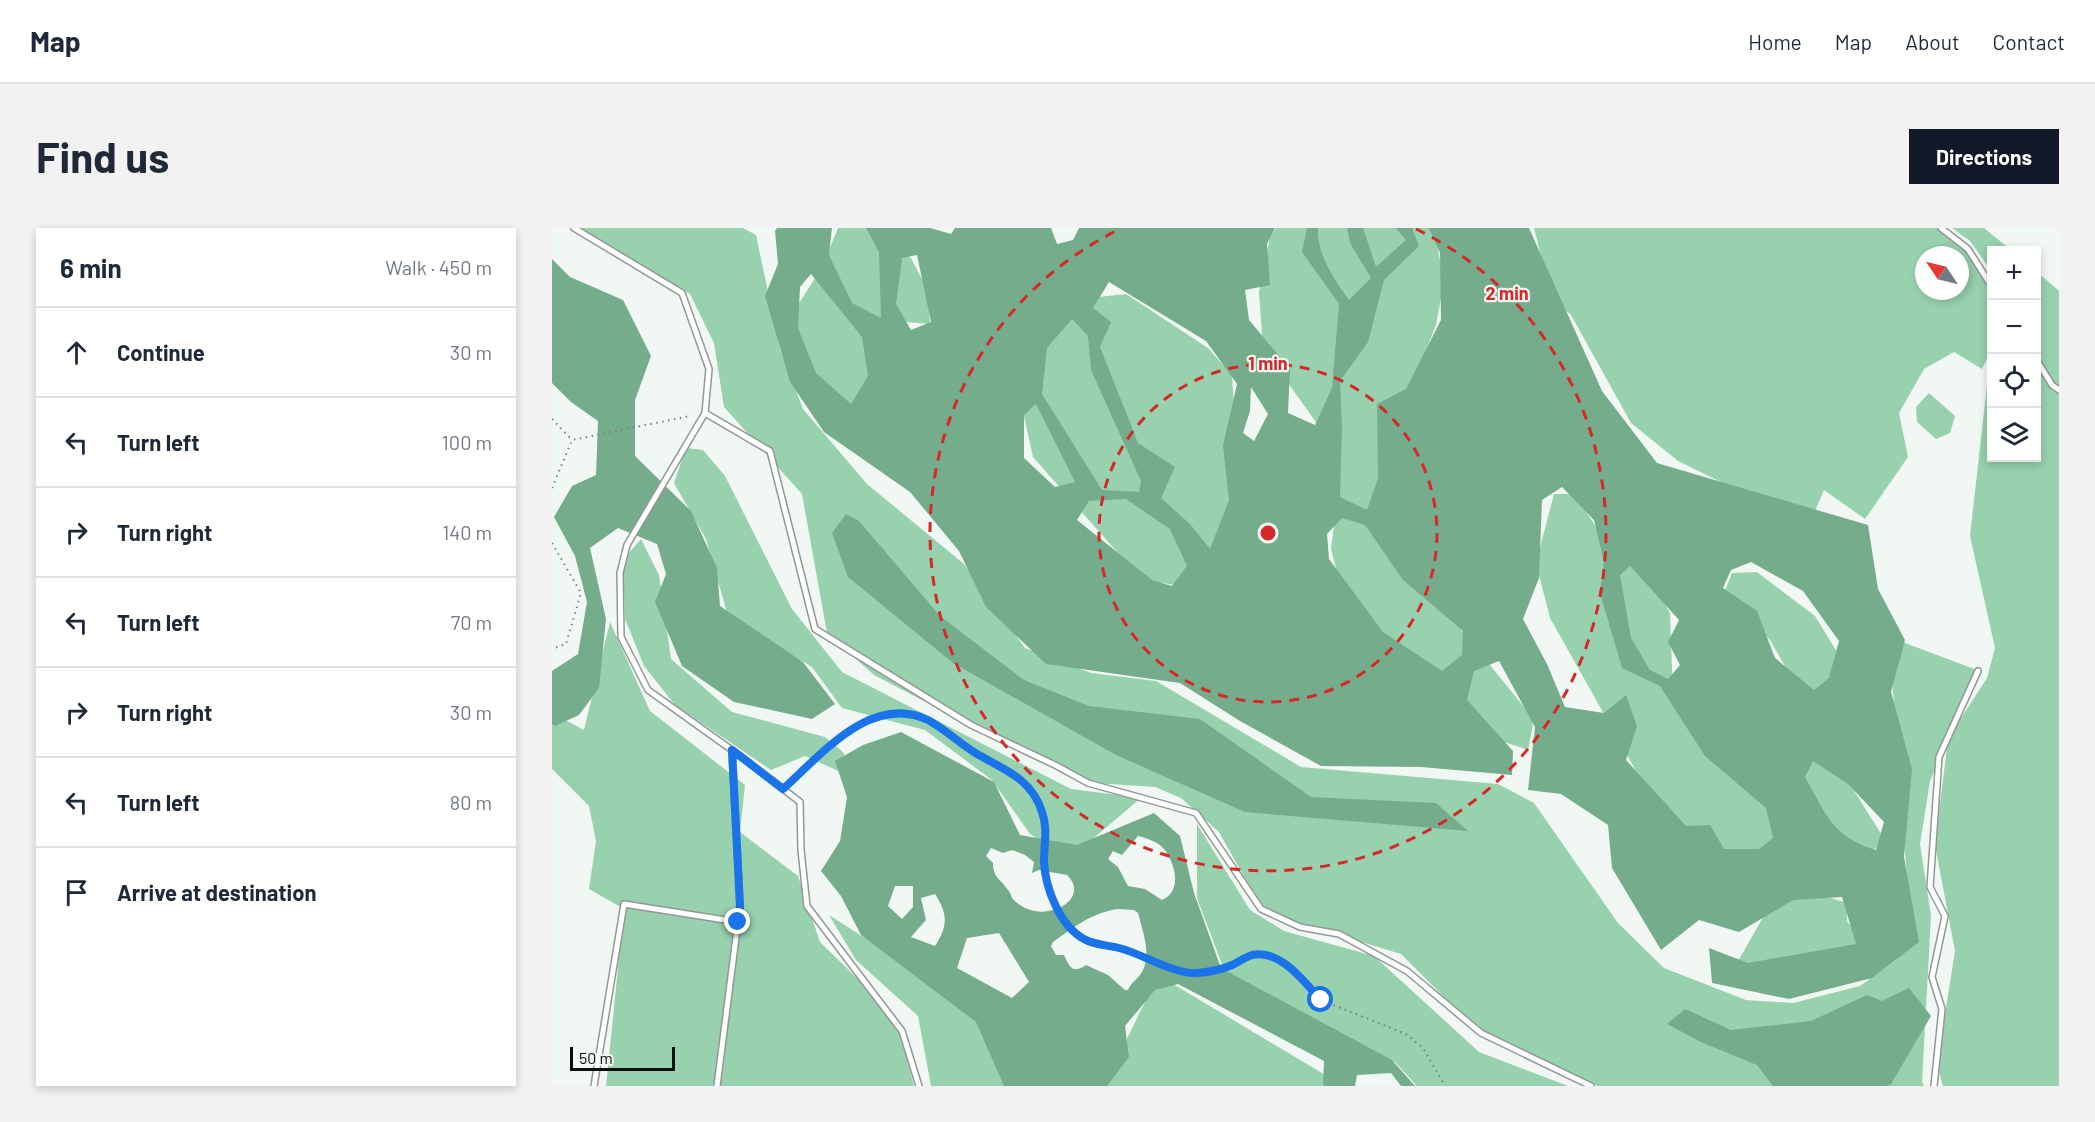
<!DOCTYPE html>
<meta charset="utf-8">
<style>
:root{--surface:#fff;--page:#f2f2f3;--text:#1f2937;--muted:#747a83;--line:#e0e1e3;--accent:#111827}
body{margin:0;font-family:Barlow,sans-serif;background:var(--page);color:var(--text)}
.controls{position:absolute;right:18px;top:18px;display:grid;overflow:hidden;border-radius:0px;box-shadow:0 3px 9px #0003}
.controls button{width:54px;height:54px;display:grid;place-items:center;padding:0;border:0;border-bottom:2px solid var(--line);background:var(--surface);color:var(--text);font:30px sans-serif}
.compass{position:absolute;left:1363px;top:18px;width:54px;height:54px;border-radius:50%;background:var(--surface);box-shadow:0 3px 9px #0003;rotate:305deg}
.scale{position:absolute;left:18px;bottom:15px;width:105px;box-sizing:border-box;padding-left:6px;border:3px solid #0c0e0d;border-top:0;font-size:16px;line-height:21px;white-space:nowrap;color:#0c0e0d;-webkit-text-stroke:4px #f1f7f3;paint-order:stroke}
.stop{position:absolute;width:18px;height:18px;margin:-14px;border:4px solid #1a73e8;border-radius:50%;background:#fff}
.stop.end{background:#1a73e8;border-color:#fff;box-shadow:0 2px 6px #0008}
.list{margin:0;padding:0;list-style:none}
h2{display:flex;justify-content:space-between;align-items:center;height:78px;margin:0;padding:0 24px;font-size:26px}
h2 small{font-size:20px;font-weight:400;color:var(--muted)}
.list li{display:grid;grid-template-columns:39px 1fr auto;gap:18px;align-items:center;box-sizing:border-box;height:90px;padding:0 24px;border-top:2px solid var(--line)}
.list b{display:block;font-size:22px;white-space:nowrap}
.list em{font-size:20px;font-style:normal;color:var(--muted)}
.icon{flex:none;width:33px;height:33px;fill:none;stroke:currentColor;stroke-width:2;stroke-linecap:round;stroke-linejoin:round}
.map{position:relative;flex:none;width:1507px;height:858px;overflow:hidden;border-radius:0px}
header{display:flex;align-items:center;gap:36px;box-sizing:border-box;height:84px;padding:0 30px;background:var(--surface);border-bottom:2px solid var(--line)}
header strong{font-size:28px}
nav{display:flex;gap:33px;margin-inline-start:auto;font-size:21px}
.intro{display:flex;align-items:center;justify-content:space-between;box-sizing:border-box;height:144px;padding:0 36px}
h1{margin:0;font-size:42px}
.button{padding:15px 27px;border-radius:0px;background:var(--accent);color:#fff;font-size:21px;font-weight:700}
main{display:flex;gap:36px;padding:0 36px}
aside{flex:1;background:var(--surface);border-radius:0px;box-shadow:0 3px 9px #0003}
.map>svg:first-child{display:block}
</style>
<header>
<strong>Map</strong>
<nav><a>Home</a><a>Map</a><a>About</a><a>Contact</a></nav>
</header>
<div class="intro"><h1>Find us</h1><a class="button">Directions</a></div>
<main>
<aside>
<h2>6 min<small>Walk · 450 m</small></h2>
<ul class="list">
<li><svg class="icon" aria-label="ahead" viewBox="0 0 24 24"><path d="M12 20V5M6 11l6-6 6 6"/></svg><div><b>Continue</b></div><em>30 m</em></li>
<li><svg class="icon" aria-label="left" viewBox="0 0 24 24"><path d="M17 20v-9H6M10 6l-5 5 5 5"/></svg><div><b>Turn left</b></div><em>100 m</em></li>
<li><svg class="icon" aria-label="right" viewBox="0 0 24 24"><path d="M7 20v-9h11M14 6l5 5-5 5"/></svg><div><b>Turn right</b></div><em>140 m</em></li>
<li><svg class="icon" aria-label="left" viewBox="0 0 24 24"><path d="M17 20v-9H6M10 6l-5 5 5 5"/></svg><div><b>Turn left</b></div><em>70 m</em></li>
<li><svg class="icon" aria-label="right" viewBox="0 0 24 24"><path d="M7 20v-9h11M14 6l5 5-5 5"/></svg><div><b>Turn right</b></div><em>30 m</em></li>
<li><svg class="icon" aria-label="left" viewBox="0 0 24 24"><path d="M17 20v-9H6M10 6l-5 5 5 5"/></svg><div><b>Turn left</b></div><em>80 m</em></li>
<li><svg class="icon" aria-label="arrive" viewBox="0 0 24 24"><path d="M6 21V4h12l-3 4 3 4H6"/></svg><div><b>Arrive at destination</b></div></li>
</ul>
</aside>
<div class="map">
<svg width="1507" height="858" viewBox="0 0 1507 858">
<rect width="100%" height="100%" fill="#f1f7f3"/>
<!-- forest -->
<path fill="#97d1ae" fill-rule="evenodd" d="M 17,0 L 191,0 L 204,7 L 228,121 L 251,181 L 315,256 L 412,336 L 473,420 L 539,445 L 604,453 L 749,539 L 946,556 L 982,575 L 1066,695 L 1112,740 L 1194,772 L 1241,775 L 1308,758 L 1344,732 L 1358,691 L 1337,409 L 1425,442 L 1400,504 L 1435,450 L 1443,420 L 1418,308 L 1439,122 L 1430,141 L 1402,124 L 1372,141 L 1347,185 L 1356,229 L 1313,291 L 1272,262 L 1257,297 L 1126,233 L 1079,195 L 1019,87 L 1000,71 L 982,0 L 1389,0 L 1415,18 L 1439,52 L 1440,230 L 1484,230 L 1485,44 L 1507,63 L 1507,858 L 1391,858 L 1385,837 L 1403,723 L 1383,617 L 1396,511 L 1378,553 L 1368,616 L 1379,688 L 1370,854 L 1372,858 L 1046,858 L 928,805 L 849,726 L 727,689 L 705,672 L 667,604 L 629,570 L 603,559 L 527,554 L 322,447 L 275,405 L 250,266 L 172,179 L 162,115 L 138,66 ZM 1372,27 L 1408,27 L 1408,63 L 1372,63 Z
M 286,0 L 332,0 L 331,10 L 359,30 L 375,61 L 378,96 L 328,92 L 320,160 L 301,180 L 263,158 L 239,88 L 270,39 Z
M 724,0 L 882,0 L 892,54 L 884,97 L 827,240 L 827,301 L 982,491 L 976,522 L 931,507 L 814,394 L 788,356 L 779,321 L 788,251 L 781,218 L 711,120 L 707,64 L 718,9 Z
M 1400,0 L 1432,0 L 1459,22 L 1440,22 L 1439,43 L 1418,13 Z
M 574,66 L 656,120 L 680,147 L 686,238 L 668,312 L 627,358 L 589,351 L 481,229 L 470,179 L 479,139 L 509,89 L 537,70 Z
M 1377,165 L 1403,188 L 1398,205 L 1384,211 L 1365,194 L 1364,179 Z
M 134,220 L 151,222 L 173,248 L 240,381 L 290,444 L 519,561 L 589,570 L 530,620 L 500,619 L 478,606 L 440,552 L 373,502 L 290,480 L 260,439 L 176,388 L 154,311 L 122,255 Z
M 1002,266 L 1023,266 L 1058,321 L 1091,336 L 1118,385 L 1121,469 L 1214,577 L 1221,610 L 1210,626 L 1185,631 L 1125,594 L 1088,550 L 998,390 L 984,335 Z
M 89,311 L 107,347 L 119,431 L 180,484 L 273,509 L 292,525 L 293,546 L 253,528 L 219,542 L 123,477 L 92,438 L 73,391 L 71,332 Z
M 1205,344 L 1263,388 L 1293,437 L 1269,468 L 1242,454 L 1218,412 L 1173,363 L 1180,345 Z
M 58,394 L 98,483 L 193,557 L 188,604 L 246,648 L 268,714 L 344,788 L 362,858 L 54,858 L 72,681 L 37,661 L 44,613 L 37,578 L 0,541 L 0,485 L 32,502 Z
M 1271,531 L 1294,550 L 1333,612 L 1310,632 L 1260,607 L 1251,532 Z
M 645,596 L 698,682 L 732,703 L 822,728 L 927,824 L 1016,858 L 865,858 L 843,834 L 709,776 L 675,750 L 645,670 Z
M 1263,665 L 1295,675 L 1295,693 L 1314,719 L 1181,742 L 1218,677 Z
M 277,687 L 402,767 L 440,809 L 457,858 L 379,858 L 366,788 L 304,732 Z
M 606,747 L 775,848 L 770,858 L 552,858 Z"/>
<!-- water -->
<path fill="#75ad8c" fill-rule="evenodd" d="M 225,0 L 280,0 L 277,27 L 300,75 L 329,90 L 327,24 L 314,0 L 378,0 L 399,6 L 403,0 L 499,0 L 505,16 L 521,12 L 527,0 L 723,0 L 715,16 L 718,57 L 693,62 L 697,92 L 738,141 L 736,185 L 763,197 L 780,160 L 787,76 L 750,24 L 755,0 L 766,0 C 764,25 783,53 797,72 L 819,50 L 798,15 L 795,0 L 811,0 L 824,39 L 854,12 L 844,0 L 860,0 L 867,18 L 832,52 L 816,114 L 788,153 L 790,200 L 788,269 L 815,282 L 826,250 L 825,176 L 854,161 L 889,92 L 888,25 L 877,0 L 977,0 L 1050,163 L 1105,235 L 1316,297 L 1326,361 L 1353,412 L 1339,464 L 1360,541 L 1352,629 L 1367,714 L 1320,750 L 1237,771 L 1160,755 L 1157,720 L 1196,735 L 1304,716 L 1290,669 L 1241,672 L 1187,704 L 1147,692 L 1109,722 L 1060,640 L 1056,597 L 1009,566 L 976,562 L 983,499 L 947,433 L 922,443 L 915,472 L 961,523 L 960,547 L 869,539 L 769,538 L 688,493 L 628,455 L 494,436 L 434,379 L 407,323 L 358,264 L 272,204 L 238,154 L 213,68 L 226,36 L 223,3 ZM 365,27 L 379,94 L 359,102 L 344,76 L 350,30 ZM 259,46 L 310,109 L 316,148 L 299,176 L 264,145 L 246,100 L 248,59 ZM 557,54 L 654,113 L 685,156 L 671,217 L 677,272 L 658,321 L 638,296 L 609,270 L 623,239 L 586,215 L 548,119 L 559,94 L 541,80 ZM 520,91 L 536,108 L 539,142 L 589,253 L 587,264 L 550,262 L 490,166 L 495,120 ZM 699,159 L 716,186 L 702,213 L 691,205 L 698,183 ZM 484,176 L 523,254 L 503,259 L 472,230 L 472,187 ZM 1010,259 L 1042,292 L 1052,334 L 1048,365 L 1070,440 L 1108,458 L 1153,528 L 1214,580 L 1221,610 L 1207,621 L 1172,621 L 1158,597 L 1134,598 L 1074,532 L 1085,498 L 1074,467 L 1052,485 L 1013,479 L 995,436 L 971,391 L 987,350 L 990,272 ZM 574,271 L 618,301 L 635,338 L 620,358 L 600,352 L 525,292 L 537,273 ZM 790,290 L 813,297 L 851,352 L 911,403 L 910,427 L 890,443 L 831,404 L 777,331 L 775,306 ZM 1199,334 L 1251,363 L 1287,413 L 1277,450 L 1262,462 L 1223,430 L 1205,383 L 1171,360 L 1179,342 ZM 1078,338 L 1127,392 L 1116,414 L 1128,437 L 1116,451 L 1098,442 L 1079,410 L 1068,347 ZM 1261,533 L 1296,556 L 1332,594 L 1324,622 C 1280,609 1274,586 1253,549 Z
M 0,31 L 18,49 L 71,72 L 99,128 L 83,172 L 83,228 L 139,283 L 165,340 L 168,378 L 251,434 L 283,476 L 260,491 L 182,474 L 130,438 L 103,374 L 114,346 L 105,316 L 66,300 L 38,320 L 54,391 L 47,460 L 27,487 L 3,498 L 0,496 L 0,443 L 26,426 L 35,374 L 23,328 L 2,289 L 20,258 L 44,247 L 46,193 L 19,174 L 0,155 Z
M 294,286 L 307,293 L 388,388 L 472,452 L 537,478 L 648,491 L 759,569 L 884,575 L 916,603 L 693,584 L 564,527 L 401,435 L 296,349 L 280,305 Z
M 349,504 L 442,554 L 468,607 L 525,617 L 602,585 L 628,608 L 642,665 L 669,740 L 840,832 L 863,858 L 849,858 L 839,845 L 805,847 L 803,858 L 771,858 L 772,833 L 626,756 L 603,762 L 573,798 L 577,829 L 555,858 L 452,858 L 424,794 L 309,707 L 289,668 L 269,643 L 288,613 L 295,569 L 283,533 L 311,517 ZM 586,608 C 595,610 606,614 612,621 C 623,635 631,663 610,672 L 593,661 L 576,658 L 566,639 L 556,631 L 561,623 L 570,627 ZM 439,620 L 451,625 L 460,622 L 473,627 L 482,634 L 480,645 L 487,642 L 515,647 C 542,673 486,701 460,670 C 459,667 458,664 456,662 C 448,650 441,650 441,635 L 434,628 ZM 343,658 L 361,658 L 361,679 L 350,691 L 336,678 ZM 383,666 C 396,686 396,698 383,718 L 359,709 L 374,692 L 369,670 ZM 566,681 L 582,682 L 586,685 C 591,705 601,729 588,747 C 583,753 579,755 576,762 L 573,762 L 556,747 L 534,737 C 521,746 518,740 512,727 L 504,727 L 499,718 L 501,714 C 522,699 539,685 566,681 ZM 447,705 L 477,754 L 460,770 L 405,740 L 415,710 Z
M 1357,760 L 1379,788 L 1339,856 L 1335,858 L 1221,858 L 1205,837 L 1151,815 L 1115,796 L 1133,781 L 1179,802 L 1259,793 L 1315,767 L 1330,773 Z"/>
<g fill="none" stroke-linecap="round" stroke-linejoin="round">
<!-- service casing -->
<g stroke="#939895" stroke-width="8">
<path id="service" d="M 22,0 L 130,65 L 157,141 L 153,185 L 75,317 L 68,345 L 69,409 L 96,462 L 191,530 L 248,574 L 249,622 L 255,678 L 350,803 L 367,858
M 1389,0 L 1416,21 L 1440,59
M 1484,131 L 1500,157 L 1507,162
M 153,185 L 218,223 L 263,401 L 419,497 L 505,538 L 536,555 L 644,585 L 709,681 L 748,699 L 787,706 L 855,743 L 929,805 L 1039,858
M 42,858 L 72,676 L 186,694
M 165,858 L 188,678 L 180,522
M 1382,858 L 1390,781 L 1380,749 L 1393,688 L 1378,659 L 1387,529 L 1426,443"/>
</g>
<!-- path -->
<path stroke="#7b7f7d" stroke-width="2" stroke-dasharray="1.5 4.5" stroke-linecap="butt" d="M 0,191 L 20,212
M 0,260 L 20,212 L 138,188
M 0,315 L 29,365 L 14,416 L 0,421
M 237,555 L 297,501 L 335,485 L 354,484 L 377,493 L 416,521 L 474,554 L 484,567 L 491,586 L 494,603 L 493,646 L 504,676 L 515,697 L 522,705 L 535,713 L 569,720 L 641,745 L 657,744 L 677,738 L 700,727 L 715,727 L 741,741 L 769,772 L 854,806 L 871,820 L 893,858"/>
<!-- service -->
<use href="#service" stroke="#fff" stroke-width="5"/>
</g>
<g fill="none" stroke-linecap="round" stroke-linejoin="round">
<!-- route -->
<path stroke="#1a73e8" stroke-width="8" d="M 186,694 L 188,678 L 180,522 L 231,561 C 270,526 319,465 376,492 C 393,501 408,516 425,526 C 453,542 480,551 490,584 C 496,600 492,616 492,633 C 493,660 508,698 532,711 C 542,717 556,717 567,720 C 591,726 621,746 645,745 C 657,744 669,742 680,737 C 686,734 694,729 700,727 C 729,721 752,754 769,772"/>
</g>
<!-- distance rings -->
<g fill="none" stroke="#d62828" stroke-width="3" stroke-dasharray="10 8">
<circle cx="716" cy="305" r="169"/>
<path d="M864 1A338 338 0 1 1 568 1"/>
</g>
<circle cx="716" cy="305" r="9" fill="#d62828" stroke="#f1f7f3" stroke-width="3"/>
<g font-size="18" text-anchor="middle" font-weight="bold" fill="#d62828" stroke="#f1f7f3" stroke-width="4.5" stroke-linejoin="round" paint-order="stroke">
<text x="955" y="72">2 min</text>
<text x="716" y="142">1 min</text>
</g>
</svg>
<div class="controls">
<button>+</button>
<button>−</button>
<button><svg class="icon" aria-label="locate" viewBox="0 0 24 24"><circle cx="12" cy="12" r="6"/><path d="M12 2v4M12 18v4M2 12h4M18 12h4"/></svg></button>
<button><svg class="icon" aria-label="layers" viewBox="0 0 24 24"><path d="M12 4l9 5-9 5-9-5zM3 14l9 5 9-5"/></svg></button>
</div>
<svg class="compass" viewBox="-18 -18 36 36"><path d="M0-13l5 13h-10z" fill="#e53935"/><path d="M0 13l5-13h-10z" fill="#747a83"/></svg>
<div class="scale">50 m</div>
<div class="stop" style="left:769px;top:772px"></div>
<div class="stop end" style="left:186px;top:694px"></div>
</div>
</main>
